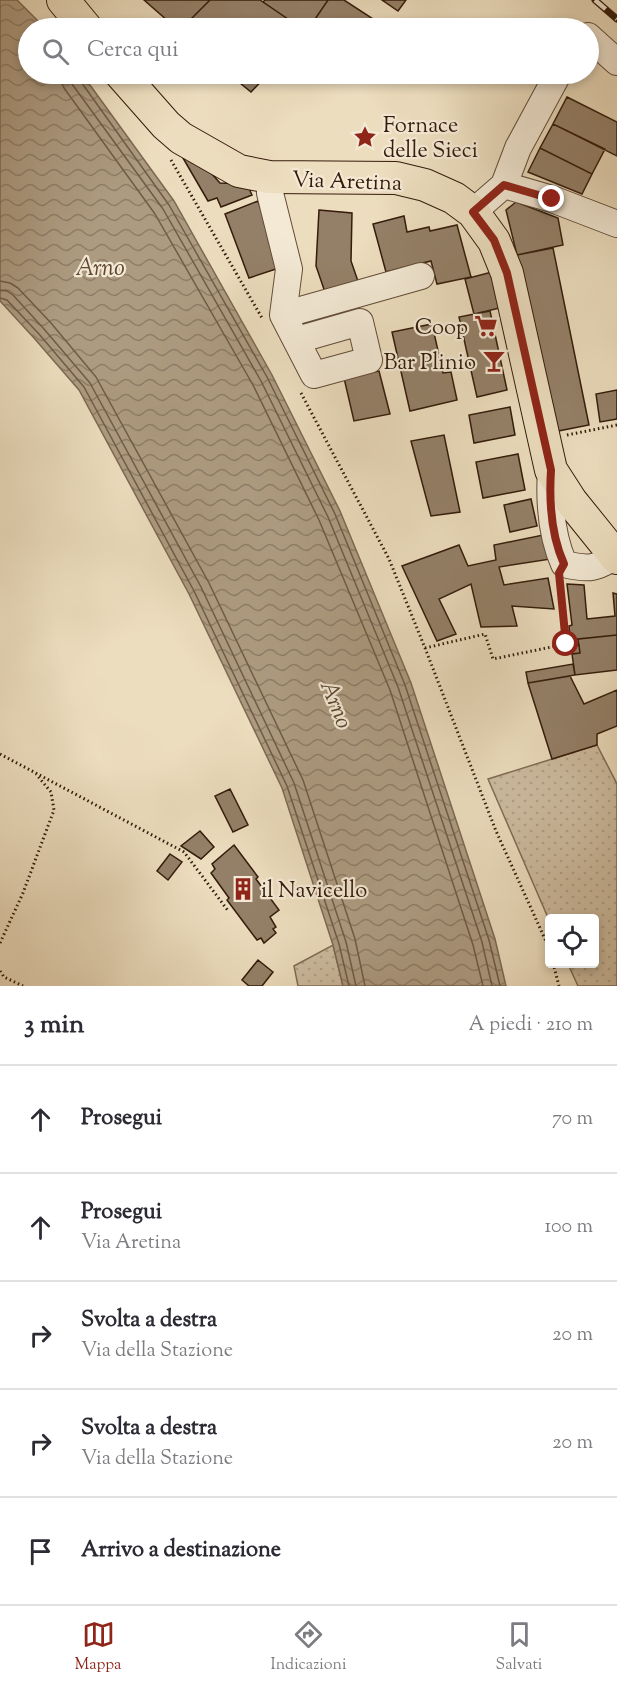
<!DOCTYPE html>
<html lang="it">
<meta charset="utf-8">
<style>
:root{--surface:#fff;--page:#f2f2f3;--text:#2b2b33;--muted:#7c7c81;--line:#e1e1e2;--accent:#8f2418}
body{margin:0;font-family:"Sorts Mill Goudy",serif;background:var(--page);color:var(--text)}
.controls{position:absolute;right:18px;bottom:18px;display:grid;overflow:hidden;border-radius:6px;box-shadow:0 3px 9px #0003}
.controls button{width:54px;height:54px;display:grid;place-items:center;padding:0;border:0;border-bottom:2px solid var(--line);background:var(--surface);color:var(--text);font:30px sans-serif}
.stop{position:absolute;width:18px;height:18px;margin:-14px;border:4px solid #8f2418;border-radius:50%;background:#fff}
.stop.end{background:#8f2418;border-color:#fff;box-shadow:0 2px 6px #0008}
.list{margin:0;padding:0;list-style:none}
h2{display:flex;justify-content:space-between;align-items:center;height:78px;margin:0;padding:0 24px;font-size:26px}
h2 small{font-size:20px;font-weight:400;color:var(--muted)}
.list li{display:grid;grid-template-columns:39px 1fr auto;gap:18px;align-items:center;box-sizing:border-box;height:108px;padding:0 24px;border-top:2px solid var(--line)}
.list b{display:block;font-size:22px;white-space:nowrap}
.list p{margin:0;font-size:20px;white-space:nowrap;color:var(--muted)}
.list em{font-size:20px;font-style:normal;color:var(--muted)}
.icon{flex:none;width:33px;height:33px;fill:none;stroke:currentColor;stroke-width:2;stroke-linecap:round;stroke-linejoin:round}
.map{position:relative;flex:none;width:617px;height:986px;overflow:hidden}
.search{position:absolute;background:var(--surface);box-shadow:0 3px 9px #0003;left:18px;right:18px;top:18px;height:66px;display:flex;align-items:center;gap:15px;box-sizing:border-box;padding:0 21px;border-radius:33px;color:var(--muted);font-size:22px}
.sheet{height:618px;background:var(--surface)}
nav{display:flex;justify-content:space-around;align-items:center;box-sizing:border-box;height:84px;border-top:2px solid var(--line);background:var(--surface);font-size:16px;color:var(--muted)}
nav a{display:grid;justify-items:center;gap:3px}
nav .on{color:var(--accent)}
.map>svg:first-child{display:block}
</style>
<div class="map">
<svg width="617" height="986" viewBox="0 0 617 986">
<defs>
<pattern id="grass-dots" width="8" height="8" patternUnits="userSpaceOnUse" patternTransform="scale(1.5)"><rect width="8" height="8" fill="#cdbca0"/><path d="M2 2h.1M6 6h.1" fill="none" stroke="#b1a188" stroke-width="1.8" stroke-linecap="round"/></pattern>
<pattern id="water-waves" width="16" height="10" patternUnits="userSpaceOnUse" patternTransform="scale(1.5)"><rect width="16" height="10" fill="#ad9b81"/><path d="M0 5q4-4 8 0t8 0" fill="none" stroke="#8e7e68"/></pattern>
</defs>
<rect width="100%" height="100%" fill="#ecddbe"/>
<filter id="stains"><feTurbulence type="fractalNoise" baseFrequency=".00333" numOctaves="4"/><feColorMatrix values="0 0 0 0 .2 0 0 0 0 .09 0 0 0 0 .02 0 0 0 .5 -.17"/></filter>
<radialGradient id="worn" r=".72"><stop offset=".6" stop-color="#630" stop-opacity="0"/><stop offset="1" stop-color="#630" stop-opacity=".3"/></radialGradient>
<!-- grass -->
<path fill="url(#grass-dots)" stroke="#806c56" stroke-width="1.5" d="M 597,745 L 617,784 L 617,986 L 578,986 L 568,964 L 594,963 L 594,918 L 550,918 L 549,920 L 488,779 Z
M 333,945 L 343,986 L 298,986 L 294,966 Z"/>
<!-- water -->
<path fill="url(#water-waves)" stroke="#7d6852" stroke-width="1.5" d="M 0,0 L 17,0 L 45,28 L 28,28 L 28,74 L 82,74 L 174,201 L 272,375 L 340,511 L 411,683 L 495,939 L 506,986 L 343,986 L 333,945 L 282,788 L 189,594 L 79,390 L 34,338 L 0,301 Z"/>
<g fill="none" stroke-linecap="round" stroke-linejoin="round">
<!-- shore -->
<path stroke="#705b46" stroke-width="1.5" d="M 61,74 L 61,82 L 64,88 L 155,214 L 253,385 L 319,520 L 390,690 L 473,945 L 483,986
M 70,74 L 72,84 L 163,209 L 261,381 L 328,517 L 398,687 L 482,942 L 492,986
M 77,74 L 79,79 L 169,205 L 267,377 L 335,514 L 405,685 L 489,940 L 500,986
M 0,281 L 10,283 L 18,288 L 51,323 L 96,377 L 209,583 L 303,780 L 355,939 L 365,986
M 0,290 L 7,291 L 13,295 L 44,329 L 90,383 L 201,587 L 294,783 L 346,942 L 356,986
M 0,298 L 7,300 L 39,334 L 84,387 L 194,591 L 287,786 L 339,944 L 349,986"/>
</g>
<!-- building -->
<path fill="#948068" stroke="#341b0b" stroke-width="1.5" d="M 144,0 L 210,0 L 182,28 L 176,28 Z
M 210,0 L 260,0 L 301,28 L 182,28 Z
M 265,0 L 328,0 L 309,28 L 301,28 L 263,2 Z
M 328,0 L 344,0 L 387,28 L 309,28 Z
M 382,0 L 406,0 L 398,11 Z
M 229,74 L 268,74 L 251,92 Z
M 567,97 L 617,122 L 617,156 L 553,124 Z
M 553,124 L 605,149 L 592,174 L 540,148 Z
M 540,148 L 592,174 L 582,194 L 528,172 Z
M 193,153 L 220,183 L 247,184 L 252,195 L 221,207 L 217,198 L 208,201 L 183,158 Z
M 258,201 L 282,267 L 249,278 L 225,214 Z
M 516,202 L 558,218 L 563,245 L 517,255 L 506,210 Z
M 319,210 L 352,213 L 351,261 L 361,290 L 327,298 L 316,266 Z
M 404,216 L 407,232 L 429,227 L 430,231 L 457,225 L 471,277 L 437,284 L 431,261 L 386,272 L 373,224 Z
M 553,248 L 589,425 L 553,432 L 517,255 Z
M 496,271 L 504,307 L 474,314 L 465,279 Z
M 490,311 L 507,390 L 477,397 L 459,317 Z
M 432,324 L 443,373 L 451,372 L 457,400 L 410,411 L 392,332 Z
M 379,371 L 390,414 L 354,421 L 344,378 Z
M 617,390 L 617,419 L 600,422 L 596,394 Z
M 510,407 L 515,435 L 474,443 L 469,415 Z
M 444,435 L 460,512 L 431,516 L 411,441 Z
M 518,454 L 525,490 L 483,498 L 476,462 Z
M 531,499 L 537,526 L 510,532 L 504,505 Z
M 543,535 L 551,559 L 499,567 L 504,585 L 548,578 L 554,609 L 512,606 L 517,626 L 481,627 L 471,584 L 439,599 L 456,634 L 437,641 L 402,566 L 459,545 L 468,566 L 496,560 L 494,545 Z
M 567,584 L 584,585 L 587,619 L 615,616 L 613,593 L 617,594 L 617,635 L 570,640 L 569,626 L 572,625 Z
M 617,635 L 617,670 L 575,675 L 572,654 L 580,653 L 578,639 Z
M 579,645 L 580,653 L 572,654 L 571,646 Z
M 573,664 L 575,675 L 528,683 L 526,672 Z
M 570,676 L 584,704 L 617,690 L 617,726 L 597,734 L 597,745 L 552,759 L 528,683 Z
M 230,789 L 248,825 L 233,832 L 215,796 Z
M 200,831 L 214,847 L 201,859 L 181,846 Z
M 234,845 L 258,877 L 256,879 L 279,910 L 270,917 L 276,927 L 273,929 L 276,933 L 264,943 L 261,938 L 257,940 L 227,900 L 229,898 L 211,873 L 215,869 L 212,864 Z
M 170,854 L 182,862 L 168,880 L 157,871 Z
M 258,960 L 273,972 L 262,986 L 249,986 L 242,980 Z"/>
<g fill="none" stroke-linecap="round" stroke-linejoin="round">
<!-- minor casing -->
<g stroke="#624c38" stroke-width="28">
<path id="minor" d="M 588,36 L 617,62
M 269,177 L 270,193 L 289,269 L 283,315 L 421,276
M 504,185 L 552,199 L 617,224
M 473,212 L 504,185 L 518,148 L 558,74
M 283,315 L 314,375 L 369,360 L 360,322 L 297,340
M 551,470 C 549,501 551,535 564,564 C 589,570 596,569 617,555"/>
</g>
<!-- major casing -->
<g stroke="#341b0b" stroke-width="34">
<path id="major" d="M 63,0 L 86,28
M 121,74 L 166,125 L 181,138 L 239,171 L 269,177 L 396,178 L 425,185 L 454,198 L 473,212 L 494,241 L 507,273 L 551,470 L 571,501 L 617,558"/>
</g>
<!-- path -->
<path stroke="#341b0b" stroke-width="3" stroke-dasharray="1.5 3" stroke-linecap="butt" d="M 171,160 L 262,318
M 301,393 L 389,559 L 425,648 L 496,831 L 550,950
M 567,435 L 617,425
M 425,648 L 485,634 L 493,659 L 566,644 L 561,586
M 0,754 L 184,852 L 229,912
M 0,943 L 23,893 L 54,810 L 51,792 L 36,774
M 553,963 L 559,986
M 0,971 L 4,977 L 23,986"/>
<!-- minor -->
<use href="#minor" stroke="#f3e9d5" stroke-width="26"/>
<!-- major -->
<use href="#major" stroke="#ecddbe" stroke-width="32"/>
<!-- rail casing -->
<g stroke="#341b0b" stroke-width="7">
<path id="rail" d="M 595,0 L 617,19"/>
</g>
<!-- rail -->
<use href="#rail" stroke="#f3e9d5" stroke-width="4.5" stroke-dasharray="14" stroke-linecap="butt"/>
</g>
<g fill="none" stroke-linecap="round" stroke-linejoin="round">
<!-- route -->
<path stroke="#8f2418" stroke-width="8" d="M 552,199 L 504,185 L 473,212 L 494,240 L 507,273 L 551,470 C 549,501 551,535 564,564 L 559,573 L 566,644"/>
</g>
<!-- icons -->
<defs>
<g id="sight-bare" transform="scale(1.8)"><path d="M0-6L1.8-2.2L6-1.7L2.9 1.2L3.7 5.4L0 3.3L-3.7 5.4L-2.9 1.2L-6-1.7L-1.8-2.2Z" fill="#8f2418" stroke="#f3e9d5" stroke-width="2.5" paint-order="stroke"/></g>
<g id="supermarket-bare" transform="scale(1.8)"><path d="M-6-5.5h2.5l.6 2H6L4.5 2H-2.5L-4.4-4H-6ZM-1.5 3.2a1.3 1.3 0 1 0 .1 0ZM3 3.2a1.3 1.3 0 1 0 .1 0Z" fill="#8f2418" stroke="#f3e9d5" stroke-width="2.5" paint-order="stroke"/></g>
<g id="bar-bare" transform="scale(1.8)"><path d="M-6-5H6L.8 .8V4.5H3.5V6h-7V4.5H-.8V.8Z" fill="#8f2418" stroke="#f3e9d5" stroke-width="2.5" paint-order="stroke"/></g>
<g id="building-bare" transform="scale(1.8)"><path d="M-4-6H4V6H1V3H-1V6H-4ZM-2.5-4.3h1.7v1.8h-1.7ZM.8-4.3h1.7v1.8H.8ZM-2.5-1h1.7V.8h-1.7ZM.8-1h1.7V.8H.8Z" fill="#8f2418" stroke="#f3e9d5" stroke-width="2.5" paint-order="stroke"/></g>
</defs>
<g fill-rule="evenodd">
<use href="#sight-bare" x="365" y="137"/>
<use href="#supermarket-bare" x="486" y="326"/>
<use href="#bar-bare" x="494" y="361"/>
<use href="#building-bare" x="243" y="889"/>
</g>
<g text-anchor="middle" stroke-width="4.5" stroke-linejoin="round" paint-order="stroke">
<!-- poi labels -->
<g font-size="22" fill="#341b0b" stroke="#f3e9d5" text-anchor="start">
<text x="383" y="132">Fornace<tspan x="383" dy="25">delle Sieci</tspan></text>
<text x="468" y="334" text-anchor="end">Coop</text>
<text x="476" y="369" text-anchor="end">Bar Plinio</text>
<text x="261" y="897">il Navicello</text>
</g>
<!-- street labels -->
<g font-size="22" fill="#341b0b" stroke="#f3e9d5">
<text transform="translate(347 180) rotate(2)" y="8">Via Aretina</text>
</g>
<!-- water labels -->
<g font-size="24" font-style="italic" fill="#5e4834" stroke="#f3e9d5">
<text x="100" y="275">Arno</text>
<text transform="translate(337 704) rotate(68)" y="8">Arno</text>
</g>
</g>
<rect width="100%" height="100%" filter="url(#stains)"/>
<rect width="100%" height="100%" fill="url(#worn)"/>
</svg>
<div class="controls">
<button><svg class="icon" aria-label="locate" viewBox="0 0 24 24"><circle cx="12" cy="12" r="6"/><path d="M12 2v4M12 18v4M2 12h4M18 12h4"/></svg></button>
</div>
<div class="stop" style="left:566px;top:644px"></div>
<div class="stop end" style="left:552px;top:199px"></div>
<div class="search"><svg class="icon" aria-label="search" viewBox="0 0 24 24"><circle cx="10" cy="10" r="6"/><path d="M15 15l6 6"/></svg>Cerca qui</div>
</div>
<section class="sheet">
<h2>3 min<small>A piedi · 210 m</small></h2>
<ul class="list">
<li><svg class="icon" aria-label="ahead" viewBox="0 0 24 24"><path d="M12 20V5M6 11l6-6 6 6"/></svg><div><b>Prosegui</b></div><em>70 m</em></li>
<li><svg class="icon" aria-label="ahead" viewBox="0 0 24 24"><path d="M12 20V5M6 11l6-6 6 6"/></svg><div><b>Prosegui</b><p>Via Aretina</p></div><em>100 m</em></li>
<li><svg class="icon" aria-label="right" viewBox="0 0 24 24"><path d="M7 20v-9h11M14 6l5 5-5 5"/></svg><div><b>Svolta a destra</b><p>Via della Stazione</p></div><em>20 m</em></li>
<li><svg class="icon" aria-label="right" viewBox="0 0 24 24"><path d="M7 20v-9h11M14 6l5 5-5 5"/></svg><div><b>Svolta a destra</b><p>Via della Stazione</p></div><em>20 m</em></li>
<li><svg class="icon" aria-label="arrive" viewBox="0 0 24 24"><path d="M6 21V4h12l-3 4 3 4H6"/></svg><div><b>Arrivo a destinazione</b></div></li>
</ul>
</section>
<nav>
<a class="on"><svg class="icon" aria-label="map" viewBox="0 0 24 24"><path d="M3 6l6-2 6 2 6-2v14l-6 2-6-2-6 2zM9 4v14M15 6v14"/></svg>Mappa</a>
<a><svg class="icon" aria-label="directions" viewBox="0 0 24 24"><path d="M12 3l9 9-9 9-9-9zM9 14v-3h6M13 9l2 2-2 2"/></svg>Indicazioni</a>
<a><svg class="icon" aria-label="saved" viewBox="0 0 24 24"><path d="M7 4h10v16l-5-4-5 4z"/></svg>Salvati</a>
</nav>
